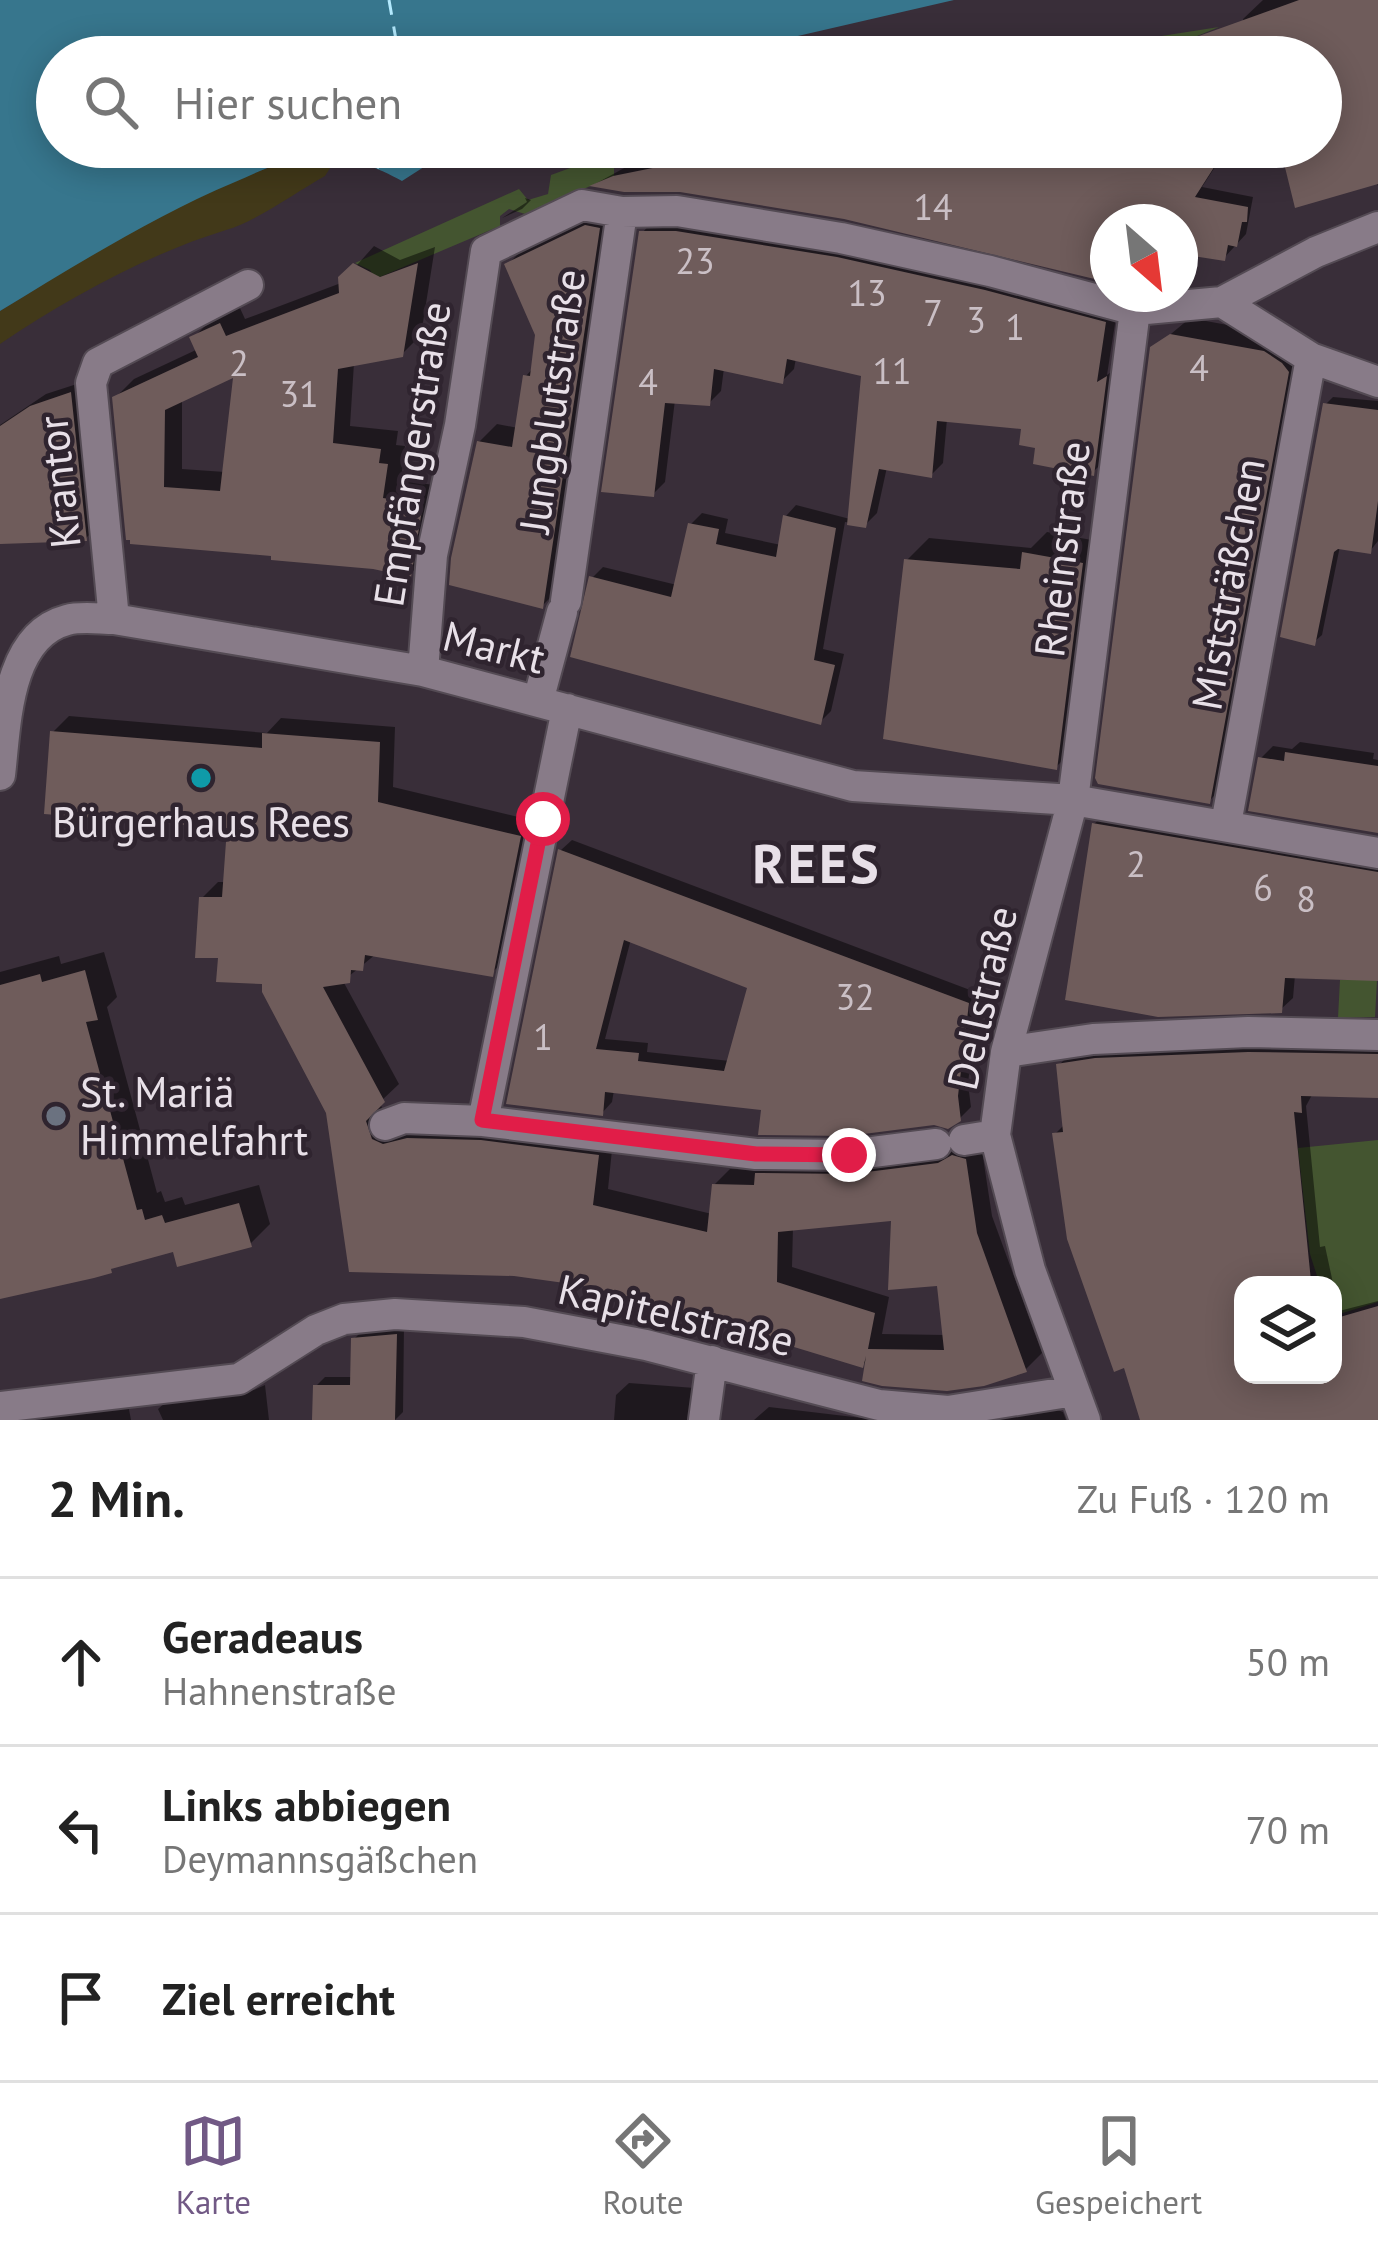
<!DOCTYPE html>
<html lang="de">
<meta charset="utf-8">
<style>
:root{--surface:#fff;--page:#f2f2f2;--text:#222;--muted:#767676;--line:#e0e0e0;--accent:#715985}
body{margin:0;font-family:"PT Sans",sans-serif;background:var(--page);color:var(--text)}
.controls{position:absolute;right:36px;bottom:36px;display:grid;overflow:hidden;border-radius:24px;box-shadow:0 6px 30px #0003}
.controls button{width:108px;height:108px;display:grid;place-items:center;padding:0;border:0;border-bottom:3px solid var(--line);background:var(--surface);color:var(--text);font:60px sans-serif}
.compass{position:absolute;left:1090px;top:204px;width:108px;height:108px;border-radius:50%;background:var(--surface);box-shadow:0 6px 30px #0003;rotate:152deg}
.stop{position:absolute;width:36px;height:36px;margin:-27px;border:9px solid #e11d48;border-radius:50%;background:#fff}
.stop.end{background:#e11d48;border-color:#fff;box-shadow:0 3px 12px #0008}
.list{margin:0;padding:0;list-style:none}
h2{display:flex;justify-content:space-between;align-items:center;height:156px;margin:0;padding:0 48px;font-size:51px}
h2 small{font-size:39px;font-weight:400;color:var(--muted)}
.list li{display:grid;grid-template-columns:78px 1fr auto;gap:36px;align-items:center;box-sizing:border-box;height:168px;padding:0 48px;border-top:3px solid var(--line)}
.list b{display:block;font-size:45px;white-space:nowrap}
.list p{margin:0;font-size:39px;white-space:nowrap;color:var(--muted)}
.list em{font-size:39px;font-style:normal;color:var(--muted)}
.icon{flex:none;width:66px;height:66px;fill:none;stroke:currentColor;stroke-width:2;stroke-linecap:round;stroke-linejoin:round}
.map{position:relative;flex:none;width:1378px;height:1420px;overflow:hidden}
.search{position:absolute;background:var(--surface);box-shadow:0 6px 30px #0003;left:36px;right:36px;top:36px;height:132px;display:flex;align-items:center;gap:30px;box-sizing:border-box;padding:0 42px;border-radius:66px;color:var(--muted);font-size:45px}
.sheet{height:660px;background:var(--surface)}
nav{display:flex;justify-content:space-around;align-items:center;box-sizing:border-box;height:168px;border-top:3px solid var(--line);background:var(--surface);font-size:33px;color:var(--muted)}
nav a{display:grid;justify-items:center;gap:6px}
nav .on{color:var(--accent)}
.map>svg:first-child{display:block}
</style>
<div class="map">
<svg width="1378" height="1420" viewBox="0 0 1378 1420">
<rect width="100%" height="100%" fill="#392e39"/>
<!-- green -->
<path fill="#445530" d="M 1219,27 L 1146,57 L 1099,57 L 1104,45 Z
M 606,155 L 614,159 L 614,176 L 525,214 L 509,209 L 500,216 L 500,226 L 375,279 L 370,270 L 355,263 L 519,189 L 528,200 L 548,194 L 551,175 Z
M 1340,980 L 1377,980 L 1375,1017 L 1338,1018 Z
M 1378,1140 L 1378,1302 L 1333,1316 L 1333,1285 L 1298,1285 L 1318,1279 L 1310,1254 L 1298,1148 Z"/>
<!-- sand -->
<path fill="#423919" d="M 318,155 L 332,165 L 325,176 C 296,192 257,221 226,230 C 148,254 68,298 0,344 L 0,311 C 98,251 203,178 318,155 Z"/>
<!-- water -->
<path fill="#37768d" d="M 0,0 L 954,0 L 706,57 L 57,57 L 57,147 L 455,147 L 402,181 C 376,167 343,153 314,156 C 286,158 260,171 235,182 C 152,217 76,265 0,311 Z"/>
<!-- shadow -->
<path fill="#0007" fill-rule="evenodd" d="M 1263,0 L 1378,0 L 1378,186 L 1376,181 L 1283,147 L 1321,147 L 1321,57 L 1257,57 L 1243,19 Z
M 706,147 L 1228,147 L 1202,187 L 1253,197 L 1246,234 L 1224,258 L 1188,252 L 1180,261 L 1180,222 L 1108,222 L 1108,272 L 1102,278 L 845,216 L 680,189 L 595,184 L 626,167 L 706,150 Z
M 525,198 L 531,200 L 522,209 L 502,218 L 527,202 Z
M 605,209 L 616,211 L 560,588 L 542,606 L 479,442 L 497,424 L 518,428 L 526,376 L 534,367 L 538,335 L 507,265 L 525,247 Z
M 654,220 L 689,220 L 1117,311 L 1107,375 L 1117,368 L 1105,460 L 1093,472 L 1038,445 L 1024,427 L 947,419 L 943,463 L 931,475 L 887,467 L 877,513 L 865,525 L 845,522 L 823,649 L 844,654 L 831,711 L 820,722 L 592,578 L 603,567 L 677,585 L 691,524 L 702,513 L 728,519 L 725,533 L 781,545 L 786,516 L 796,505 L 850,519 L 864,373 L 796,358 L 794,369 L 782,381 L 724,368 L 721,391 L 709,403 L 675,400 L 665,482 L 653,494 L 642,233 Z
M 374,246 L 400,260 L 435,247 L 421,335 L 402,354 L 354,363 L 350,426 L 398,431 L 396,445 L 405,446 L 401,480 L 440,486 L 429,555 L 410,574 L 275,553 L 133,541 L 115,398 L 134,379 L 198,349 L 193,338 L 212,319 L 239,306 L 245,319 L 341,283 ZM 236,373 L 225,472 L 182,469 L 182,399 Z
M 1190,318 L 1282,335 L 1299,345 L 1227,783 L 1209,801 L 1153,349 Z
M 83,382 L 98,526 L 86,538 L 0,541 L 0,425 L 46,394 Z
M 1333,397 L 1378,401 L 1378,541 L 1370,551 L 1340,546 L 1322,635 L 1314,642 L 1325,405 Z
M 1047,532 L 1103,542 L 1078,745 L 1056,767 L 907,560 L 929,538 L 1031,548 Z
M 69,716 L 267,733 L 281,718 L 395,727 L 393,787 L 535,821 L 507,957 L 492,973 L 376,954 L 343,981 L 399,1084 L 380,1102 L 387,1124 L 613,1140 L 608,1189 L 712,1214 L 714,1185 L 730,1169 L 763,1170 L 774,1159 L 869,1160 L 981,1144 L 992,1216 L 1042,1353 L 1026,1369 L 869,1358 L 863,1365 L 635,1295 L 514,1273 L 328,1112 L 265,982 L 221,955 L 202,898 L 218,882 L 226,882 L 230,826 L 53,732 ZM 895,1217 L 939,1282 L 945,1335 L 882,1334 L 889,1297 L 792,1267 L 793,1227 Z
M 1300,742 L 1374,753 L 1373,759 L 1378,760 L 1378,830 L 1261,758 L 1273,746 L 1292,749 Z
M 1107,812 L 1378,859 L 1378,978 L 1295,975 L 1293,998 L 1280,1010 L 1094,824 Z
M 572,840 L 978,993 L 968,1084 L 971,1107 L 960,1118 L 764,1108 L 614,1090 L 612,1102 L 602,1113 L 510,1102 L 561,850 ZM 631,939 L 750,986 L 730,1061 L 647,1052 L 648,1043 L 605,1039 Z
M 104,952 L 117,997 L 107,1007 L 157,1193 L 161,1191 L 165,1202 L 182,1197 L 185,1205 L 259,1185 L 270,1224 L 250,1244 L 175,1249 L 116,1265 L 110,1270 L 0,1283 L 0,972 L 59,956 L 61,964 Z
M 1378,1043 L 1378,1092 L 1313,1093 L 1306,1106 L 1320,1247 L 1325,1246 L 1339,1311 L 1378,1301 L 1378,1420 L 1144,1420 L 1055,1134 L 1065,1124 L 1059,1065 L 1071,1053 L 1109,1047 ZM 1243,1285 L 1333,1285 L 1333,1375 L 1243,1375 Z
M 404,1326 L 403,1412 L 395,1420 L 315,1417 L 316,1386 L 325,1377 L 353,1377 L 354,1339 L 363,1330 Z
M 629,1383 L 695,1388 L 693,1420 L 614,1420 L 616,1395 Z
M 265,1385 L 269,1420 L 163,1420 L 158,1409 L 168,1400 L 254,1390 Z
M 128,1404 L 131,1420 L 9,1420 Z
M 1046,1406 L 1063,1412 L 1066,1420 L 754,1420 L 769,1407 L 862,1418 L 872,1408 Z"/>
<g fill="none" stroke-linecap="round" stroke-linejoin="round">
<!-- ferry -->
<path stroke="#b4eafe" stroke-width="3" stroke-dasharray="15 12" stroke-linecap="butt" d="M 389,0 L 399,57
M 377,168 L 393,147"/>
</g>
<!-- building -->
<path fill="#6f5c5b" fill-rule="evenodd" d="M 1299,0 L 1378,0 L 1378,184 L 1295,208 L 1280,147 L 1321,147 L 1321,57 L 1146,55 Z
M 706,147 L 774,147 L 839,161 L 840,147 L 1227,147 L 1195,197 L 1248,207 L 1247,222 L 1242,222 L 1237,247 L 1228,245 L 1225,261 L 1180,254 L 1180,222 L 1108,222 L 1108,267 L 1104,266 L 1103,281 L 844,219 L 680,192 L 624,192 L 589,186 L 613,176 L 707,157 Z
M 585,225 L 600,228 L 543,609 L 449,585 L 451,558 L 477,441 L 512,447 L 523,375 L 530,376 L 535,335 L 504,264 Z
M 639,231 L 676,231 L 837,257 L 985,290 L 1106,322 L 1097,382 L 1107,376 L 1094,476 L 1033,464 L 1035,448 L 1019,445 L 1021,429 L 937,421 L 932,478 L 879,469 L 866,528 L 847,525 L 861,376 L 787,359 L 783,384 L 714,369 L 710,406 L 665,403 L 654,497 L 601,492 Z
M 353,263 L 380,277 L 418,263 L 403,357 L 338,369 L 333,443 L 381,449 L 379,463 L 388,464 L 383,498 L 423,504 L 411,577 L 373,569 L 271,560 L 271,556 L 130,544 L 130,540 L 126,540 L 112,397 L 198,357 L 189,337 L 220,323 L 226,336 L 339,293 L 338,277 ZM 233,378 L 220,491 L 164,487 L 165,410 Z
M 1170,334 L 1264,351 L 1282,363 L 1289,372 L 1210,804 L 1098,784 L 1095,778 L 1150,347 Z
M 71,392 L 87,541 L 0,544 L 0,426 L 30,406 Z
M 1323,403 L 1378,410 L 1378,501 L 1371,554 L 1338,549 L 1334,552 L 1315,646 L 1280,637 Z
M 783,515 L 836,528 L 814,660 L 835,665 L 821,725 L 570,657 L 589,576 L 671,597 L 688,523 L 719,529 L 716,544 L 776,557 Z
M 1022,552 L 1083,563 L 1057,770 L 883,739 L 904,559 L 1020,569 Z
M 50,731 L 262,748 L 262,733 L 380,742 L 378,802 L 521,836 L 493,977 L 365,955 L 363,971 L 351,970 L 350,983 L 323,987 L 385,1102 L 366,1121 L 372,1139 L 383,1144 L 407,1138 L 481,1140 L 599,1155 L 593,1205 L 707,1232 L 712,1184 L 754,1185 L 755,1173 L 851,1174 L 938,1163 L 952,1155 L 966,1159 L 977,1233 L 1027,1372 L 984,1386 L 947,1391 L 882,1386 L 862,1381 L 866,1356 L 863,1368 L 634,1298 L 579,1285 L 514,1276 L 349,1272 L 326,1113 L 262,992 L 262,984 L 216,982 L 218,958 L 195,958 L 199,897 L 222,897 L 227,828 L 44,814 ZM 891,1221 L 888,1290 L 937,1286 L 944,1350 L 868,1349 L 875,1313 L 777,1282 L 778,1232 Z
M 1285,752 L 1378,766 L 1378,833 L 1248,811 L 1258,757 L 1284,761 Z
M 1092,823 L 1378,872 L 1378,981 L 1285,978 L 1282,1013 L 1158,1017 L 1065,1000 Z
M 558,849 L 969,1003 L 958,1096 L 961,1121 L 948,1129 L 934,1125 L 848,1136 L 758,1135 L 761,1110 L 725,1106 L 605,1092 L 603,1116 L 506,1104 ZM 624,940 L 747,988 L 724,1071 L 638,1061 L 639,1053 L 596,1049 Z
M 85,970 L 98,1020 L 86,1022 L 137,1210 L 142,1209 L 145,1220 L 162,1215 L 165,1223 L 239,1203 L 252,1247 L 177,1267 L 173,1252 L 111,1269 L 112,1273 L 94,1278 L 0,1299 L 0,985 L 40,974 L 42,982 Z
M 1248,1052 L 1378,1054 L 1378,1098 L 1301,1096 L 1302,1113 L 1294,1112 L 1311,1281 L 1243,1285 L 1243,1375 L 1333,1375 L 1333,1319 L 1378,1306 L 1378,1420 L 1140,1420 L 1124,1368 L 1114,1372 L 1067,1239 L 1052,1133 L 1063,1132 L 1056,1064 L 1095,1058 Z
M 397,1334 L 395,1420 L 312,1420 L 313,1385 L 350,1385 L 351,1338 Z"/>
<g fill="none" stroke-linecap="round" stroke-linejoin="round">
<!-- street casing -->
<g stroke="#544b54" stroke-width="34">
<path id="street" d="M 1222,302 L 1311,358 L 1378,382
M 566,601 L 622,212
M 114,619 L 91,383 L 98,363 L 248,285
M 423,671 L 432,555 L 460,425 L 486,251 L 582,205 L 622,212 L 677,211 L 841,238 L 990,271 L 1135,310 L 1222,302 L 1316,252 L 1378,227
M 538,701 L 562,612
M 0,775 C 6,725 6,636 67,620 C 81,616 100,619 114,619 L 423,671 L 853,786 L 1073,800 L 1378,853
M 1226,824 L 1311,358
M 1006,1052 L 1093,1039 L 1248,1032 L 1378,1035
M 483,1121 L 756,1154 L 849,1155 L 936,1144
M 385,1125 L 404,1118 L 483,1121 L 567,709
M 964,1140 L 995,1135
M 0,1407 L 239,1379 L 316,1330 L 344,1319 L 395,1314 L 524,1322 L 646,1345 L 879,1405 L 948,1411 L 1074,1391
M 704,1420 L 712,1361
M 1085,1420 L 1030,1270 L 995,1135 L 1006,1052 L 1073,800 L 1135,310"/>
</g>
<!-- street -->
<use href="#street" stroke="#887b88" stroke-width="30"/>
</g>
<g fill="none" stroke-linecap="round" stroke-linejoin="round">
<!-- route -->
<path stroke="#e11d48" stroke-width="15" d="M 543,819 L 482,1120 L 756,1154 L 849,1155"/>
</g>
<!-- markers -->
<circle fill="#0f9aa8" stroke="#2f242f" stroke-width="4.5" cx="201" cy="778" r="12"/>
<circle fill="#6b7280" stroke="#2f242f" stroke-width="4.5" cx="56" cy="1116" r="12"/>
<g text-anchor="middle" stroke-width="9" stroke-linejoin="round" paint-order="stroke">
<!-- number labels -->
<g font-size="36" fill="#cabfc5">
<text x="933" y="220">14</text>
<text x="695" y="274">23</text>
<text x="867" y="306">13</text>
<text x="933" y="326">7</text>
<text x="976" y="333">3</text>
<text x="1015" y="340">1</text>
<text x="239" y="376">2</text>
<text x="1199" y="381">4</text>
<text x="892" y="384">11</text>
<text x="648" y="395">4</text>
<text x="299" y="407">31</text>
<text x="1136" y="877">2</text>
<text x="1263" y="901">6</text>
<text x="1306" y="912">8</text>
<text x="855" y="1010">32</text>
<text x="543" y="1050">1</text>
</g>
<!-- street labels -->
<g font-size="42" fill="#e8e0e8" stroke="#2f242f">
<text transform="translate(552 401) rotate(-82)" y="15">Jungblutstraße</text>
<text transform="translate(412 454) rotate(-81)" y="15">Empfängerstraße</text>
<text transform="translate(59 482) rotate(-96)" y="15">Krantor</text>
<text transform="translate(1062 549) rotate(-83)" y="15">Rheinstraße</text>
<text transform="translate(1228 584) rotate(-80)" y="15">Miststräßchen</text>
<text transform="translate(494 647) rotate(14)" y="15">Markt</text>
<text transform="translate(982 998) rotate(-77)" y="15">Dellstraße</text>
<text transform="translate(676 1315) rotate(13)" y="15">Kapitelstraße</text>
</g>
<!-- poi labels -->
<g font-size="42" fill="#e8e0e8" stroke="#2f242f">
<text x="201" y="837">Bürgerhaus Rees</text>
<text x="80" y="1107" text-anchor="start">St. Mariä<tspan x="80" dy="48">Himmelfahrt</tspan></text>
</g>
<!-- district labels -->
<g font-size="54" font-weight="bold" letter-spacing="3" fill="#e8e0e8" stroke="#2f242f">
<text x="817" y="883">REES</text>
</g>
</g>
</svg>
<div class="controls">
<button><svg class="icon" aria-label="layers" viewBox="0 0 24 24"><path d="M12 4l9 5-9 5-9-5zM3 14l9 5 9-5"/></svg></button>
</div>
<svg class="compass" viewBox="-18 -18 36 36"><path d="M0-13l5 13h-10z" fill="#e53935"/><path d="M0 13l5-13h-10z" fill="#767676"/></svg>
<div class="stop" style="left:543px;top:819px"></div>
<div class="stop end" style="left:849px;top:1155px"></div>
<div class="search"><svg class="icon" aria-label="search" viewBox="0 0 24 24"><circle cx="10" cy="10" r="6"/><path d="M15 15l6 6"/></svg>Hier suchen</div>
</div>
<section class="sheet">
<h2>2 Min.<small>Zu Fuß · 120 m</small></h2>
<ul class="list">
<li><svg class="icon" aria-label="ahead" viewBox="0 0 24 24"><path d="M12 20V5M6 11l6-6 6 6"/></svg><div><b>Geradeaus</b><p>Hahnenstraße</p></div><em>50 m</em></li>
<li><svg class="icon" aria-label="left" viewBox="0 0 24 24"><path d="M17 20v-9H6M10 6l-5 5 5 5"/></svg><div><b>Links abbiegen</b><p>Deymannsgäßchen</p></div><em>70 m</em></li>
<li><svg class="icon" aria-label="arrive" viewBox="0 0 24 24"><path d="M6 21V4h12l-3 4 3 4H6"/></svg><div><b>Ziel erreicht</b></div></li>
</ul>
</section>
<nav>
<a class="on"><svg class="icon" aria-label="map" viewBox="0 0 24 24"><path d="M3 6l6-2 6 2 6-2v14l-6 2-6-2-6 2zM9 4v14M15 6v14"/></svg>Karte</a>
<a><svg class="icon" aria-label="directions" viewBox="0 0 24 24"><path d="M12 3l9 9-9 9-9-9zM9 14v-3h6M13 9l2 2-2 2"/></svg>Route</a>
<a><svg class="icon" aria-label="saved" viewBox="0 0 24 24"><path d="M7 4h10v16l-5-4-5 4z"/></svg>Gespeichert</a>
</nav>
